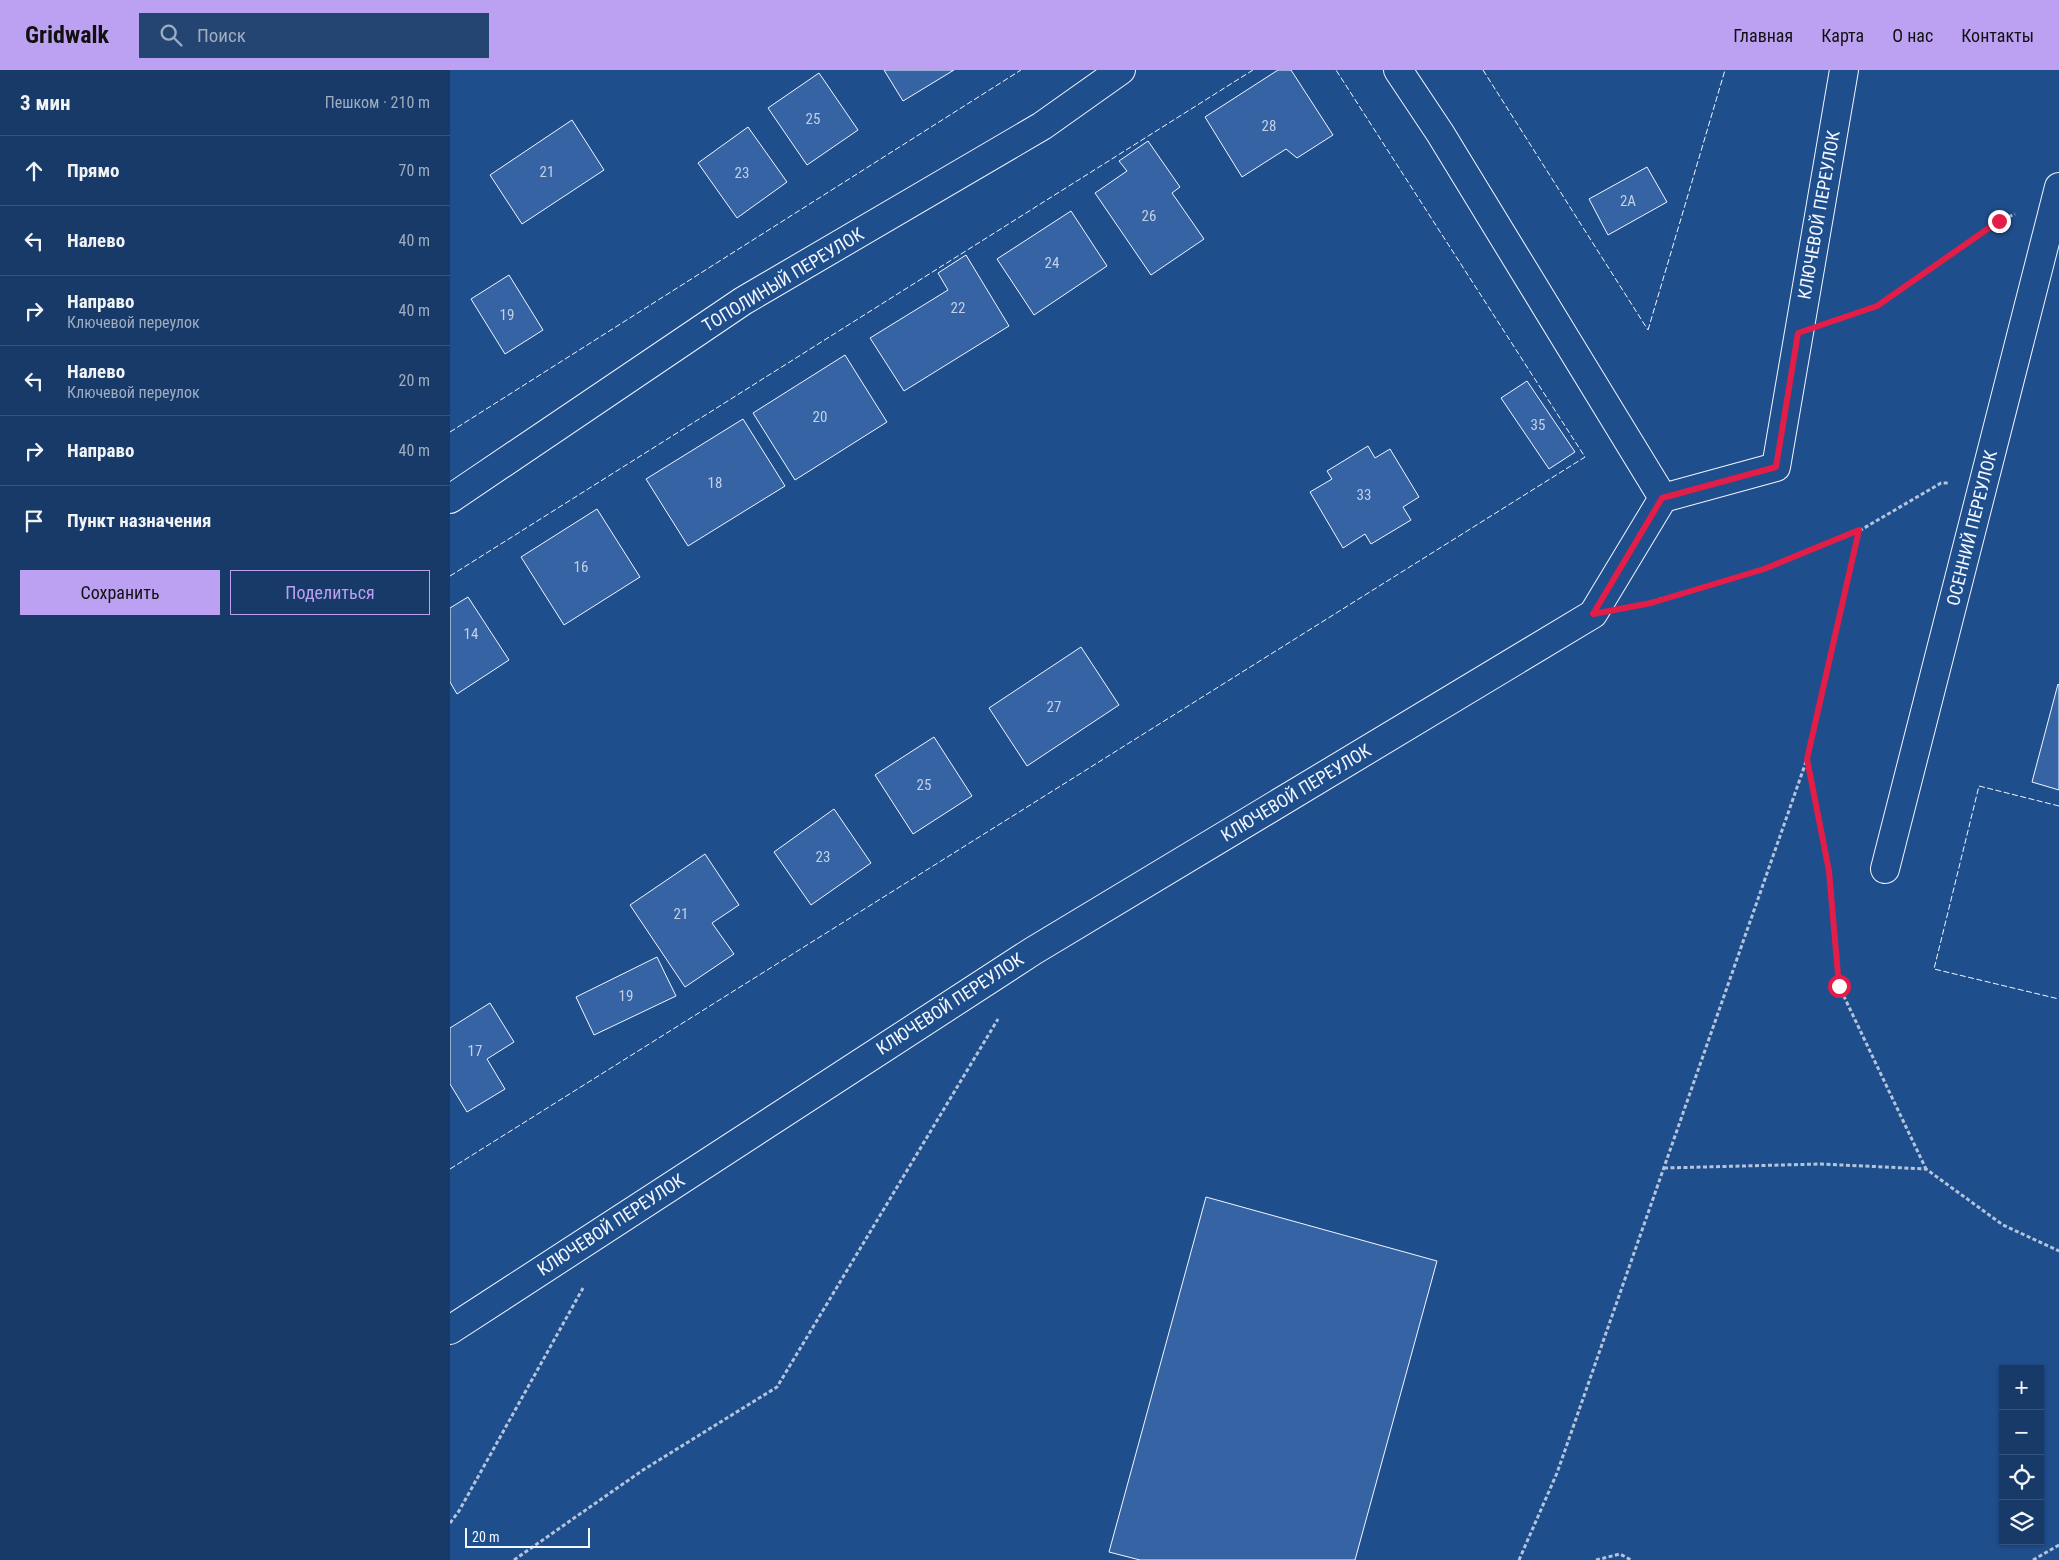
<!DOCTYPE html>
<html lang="ru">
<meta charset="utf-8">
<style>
:root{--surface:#173a69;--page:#244571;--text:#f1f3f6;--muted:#9eadc0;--line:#36547d;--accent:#bca0f2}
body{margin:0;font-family:"Roboto Condensed",sans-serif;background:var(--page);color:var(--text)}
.controls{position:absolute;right:15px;bottom:15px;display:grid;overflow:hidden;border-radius:0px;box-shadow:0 1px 4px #0004}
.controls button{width:45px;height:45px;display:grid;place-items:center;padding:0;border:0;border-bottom:1px solid var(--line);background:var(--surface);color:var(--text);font:25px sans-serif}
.scale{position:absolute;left:15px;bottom:12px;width:125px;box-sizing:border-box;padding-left:5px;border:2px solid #f2f6ff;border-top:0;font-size:14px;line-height:18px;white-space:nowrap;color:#f2f6ff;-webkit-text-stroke:4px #1f4e8c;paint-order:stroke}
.stop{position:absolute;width:15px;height:15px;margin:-11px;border:4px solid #e11d48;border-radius:50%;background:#fff}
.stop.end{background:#e11d48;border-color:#fff;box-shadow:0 1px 5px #0008}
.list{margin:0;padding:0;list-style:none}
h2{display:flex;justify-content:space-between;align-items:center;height:65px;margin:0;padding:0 20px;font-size:21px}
h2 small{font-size:16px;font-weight:400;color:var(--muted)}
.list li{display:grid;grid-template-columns:32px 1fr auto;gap:15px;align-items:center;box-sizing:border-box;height:70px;padding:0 20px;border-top:1px solid var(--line)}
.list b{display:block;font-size:19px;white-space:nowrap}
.list p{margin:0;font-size:16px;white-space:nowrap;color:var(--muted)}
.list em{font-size:16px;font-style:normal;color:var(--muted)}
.actions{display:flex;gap:10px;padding:15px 20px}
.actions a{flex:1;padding:11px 0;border:1px solid var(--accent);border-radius:0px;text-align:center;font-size:18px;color:var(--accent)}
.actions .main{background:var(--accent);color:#111}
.icon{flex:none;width:28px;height:28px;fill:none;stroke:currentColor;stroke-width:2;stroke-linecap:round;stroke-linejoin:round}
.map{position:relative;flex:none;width:1609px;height:1490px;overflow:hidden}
header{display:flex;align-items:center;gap:30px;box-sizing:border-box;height:70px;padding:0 25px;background:var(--accent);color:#111}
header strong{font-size:24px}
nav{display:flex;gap:28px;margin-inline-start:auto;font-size:18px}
.search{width:350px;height:45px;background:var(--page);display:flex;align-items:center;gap:12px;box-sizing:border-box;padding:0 18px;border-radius:0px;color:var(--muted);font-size:19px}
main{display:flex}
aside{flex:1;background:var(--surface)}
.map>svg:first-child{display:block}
</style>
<header>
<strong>Gridwalk</strong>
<div class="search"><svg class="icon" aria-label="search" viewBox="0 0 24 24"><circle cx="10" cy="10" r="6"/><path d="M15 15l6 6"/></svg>Поиск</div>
<nav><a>Главная</a><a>Карта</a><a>О нас</a><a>Контакты</a></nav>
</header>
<main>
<aside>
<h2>3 мин<small>Пешком · 210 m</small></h2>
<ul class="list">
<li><svg class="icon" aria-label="ahead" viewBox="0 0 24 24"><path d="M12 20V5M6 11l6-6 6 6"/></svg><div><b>Прямо</b></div><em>70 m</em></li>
<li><svg class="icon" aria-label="left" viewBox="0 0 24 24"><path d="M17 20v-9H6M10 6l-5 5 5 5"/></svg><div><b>Налево</b></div><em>40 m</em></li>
<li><svg class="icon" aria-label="right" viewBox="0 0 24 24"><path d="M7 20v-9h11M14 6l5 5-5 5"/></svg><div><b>Направо</b><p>Ключевой переулок</p></div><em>40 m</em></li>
<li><svg class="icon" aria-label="left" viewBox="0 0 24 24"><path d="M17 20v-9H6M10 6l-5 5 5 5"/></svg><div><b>Налево</b><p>Ключевой переулок</p></div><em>20 m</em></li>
<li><svg class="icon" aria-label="right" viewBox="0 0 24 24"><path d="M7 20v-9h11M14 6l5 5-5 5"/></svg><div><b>Направо</b></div><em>40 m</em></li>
<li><svg class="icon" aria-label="arrive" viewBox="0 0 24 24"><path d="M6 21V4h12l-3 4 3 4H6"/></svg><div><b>Пункт назначения</b></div></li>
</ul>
<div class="actions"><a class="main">Сохранить</a><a>Поделиться</a></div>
</aside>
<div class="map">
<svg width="1609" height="1490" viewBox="0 0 1609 1490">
<rect width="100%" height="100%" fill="#1f4e8c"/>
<!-- building -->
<path fill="#3563a3" stroke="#f2f6ff" d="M 434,0 L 504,0 L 453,31 Z
M 828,0 L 841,0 L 883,65 L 847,88 L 836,79 L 792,107 L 755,47 Z
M 369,3 L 408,60 L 357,95 L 318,38 Z
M 122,50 L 154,100 L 72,154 L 40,105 Z
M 298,57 L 337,112 L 287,148 L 248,93 Z
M 698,71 L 730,117 L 722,123 L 754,169 L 701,205 L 645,123 L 677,101 L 669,91 Z
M 1197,97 L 1217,132 L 1158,165 L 1139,129 Z
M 621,141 L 657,196 L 584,245 L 547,189 Z
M 516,185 L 559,256 L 454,321 L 420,268 L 498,220 L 488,203 Z
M 59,205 L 93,260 L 55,284 L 21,229 Z
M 395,285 L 437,352 L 345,410 L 303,343 Z
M 1077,311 L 1125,382 L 1099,399 L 1051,328 Z
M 293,349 L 335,416 L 238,476 L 196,409 Z
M 918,376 L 925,388 L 940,379 L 969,427 L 953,437 L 961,450 L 921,474 L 915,464 L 893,478 L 860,422 L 882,409 L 877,401 Z
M 147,439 L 190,507 L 114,555 L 71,487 Z
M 18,527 L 59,590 L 7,624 L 0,612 L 0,538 Z
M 631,577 L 669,635 L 577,696 L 539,638 Z
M 1608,614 L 1609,615 L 1609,720 L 1582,712 Z
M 484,667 L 522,726 L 463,764 L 425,705 Z
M 384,739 L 421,793 L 361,835 L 324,782 Z
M 255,784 L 289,835 L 262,853 L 284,884 L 235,917 L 180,835 Z
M 207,887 L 226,926 L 144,965 L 126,927 Z
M 40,933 L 64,972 L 37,989 L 55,1019 L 17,1042 L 0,1014 L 0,958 Z
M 756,1127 L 987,1191 L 905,1490 L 690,1490 L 659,1482 Z"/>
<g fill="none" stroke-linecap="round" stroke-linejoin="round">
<!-- minor casing -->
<g stroke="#f2f6ff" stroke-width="30">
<path id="minor" d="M 948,0 L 990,63 L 1213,428
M 0,429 L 293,231 L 592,56 L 671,0
M 1435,799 L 1609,117
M 0,1260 L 583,881 L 1143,544 L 1213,428 L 1326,397 L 1394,0"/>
</g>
<!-- path -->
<path stroke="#b3c4dc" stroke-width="3" stroke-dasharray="4 2.5" stroke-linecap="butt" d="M 1387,250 L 1427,236 L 1549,151 L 1565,144
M 1190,535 L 1314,499 L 1409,461
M 1357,689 L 1379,801 L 1389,916 L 1476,1099
M 1214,1098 L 1371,1094 L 1476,1099 L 1553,1155 L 1609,1181
M 0,1453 L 9,1441 L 133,1218
M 64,1490 L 193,1400 L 327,1317 L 548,949
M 1069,1490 L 1107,1403 L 1357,689 L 1409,461 L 1491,413 L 1498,413
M 1146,1490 L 1170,1484 L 1181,1490
M 1583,1490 L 1609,1475"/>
<!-- minor -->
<use href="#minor" stroke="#1f4e8c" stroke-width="28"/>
<!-- fence -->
<path stroke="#f2f6ff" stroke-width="1" stroke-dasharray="6 2.5" stroke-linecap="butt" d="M 1033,0 L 1198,260
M 1198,260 L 1275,0
M 0,362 L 571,0
M 0,506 L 803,0
M 1609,736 L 1529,716 L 1484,899 L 1609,929
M 0,1099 L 1135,387 L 886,0"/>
</g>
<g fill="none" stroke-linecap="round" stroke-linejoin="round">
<!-- route -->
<path stroke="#e11d48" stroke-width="6" d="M 1389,916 L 1379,801 L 1357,689 L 1409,460 L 1314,499 L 1201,533 L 1143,544 L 1212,428 L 1326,397 L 1348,263 L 1427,236 L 1549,151"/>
</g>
<g text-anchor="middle" stroke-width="4" stroke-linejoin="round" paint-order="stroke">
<!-- number labels -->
<g font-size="15" fill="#c3d1e8">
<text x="363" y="54">25</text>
<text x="819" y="61">28</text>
<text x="97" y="107">21</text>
<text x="292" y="108">23</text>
<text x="1178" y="136">2А</text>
<text x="699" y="151">26</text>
<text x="602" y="198">24</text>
<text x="508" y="243">22</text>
<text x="57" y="250">19</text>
<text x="370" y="352">20</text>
<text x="1088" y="360">35</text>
<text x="265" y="418">18</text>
<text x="914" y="430">33</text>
<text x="131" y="502">16</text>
<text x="21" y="569">14</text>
<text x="604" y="642">27</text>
<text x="474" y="720">25</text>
<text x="373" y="792">23</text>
<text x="231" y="849">21</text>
<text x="176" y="931">19</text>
<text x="25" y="986">17</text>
</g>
<!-- street labels -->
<g font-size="18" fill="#f2f6ff" stroke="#1f4e8c">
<text transform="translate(1369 145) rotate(-80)" y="6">КЛЮЧЕВОЙ ПЕРЕУЛОК</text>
<text transform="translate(333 210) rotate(-31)" y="6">ТОПОЛИНЫЙ ПЕРЕУЛОК</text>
<text transform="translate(1522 458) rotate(-76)" y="6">ОСЕННИЙ ПЕРЕУЛОК</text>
<text transform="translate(846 723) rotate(-31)" y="6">КЛЮЧЕВОЙ ПЕРЕУЛОК</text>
<text transform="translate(500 934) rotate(-33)" y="6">КЛЮЧЕВОЙ ПЕРЕУЛОК</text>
<text transform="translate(161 1155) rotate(-33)" y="6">КЛЮЧЕВОЙ ПЕРЕУЛОК</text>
</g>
</g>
</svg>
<div class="controls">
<button>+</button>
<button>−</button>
<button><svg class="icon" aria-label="locate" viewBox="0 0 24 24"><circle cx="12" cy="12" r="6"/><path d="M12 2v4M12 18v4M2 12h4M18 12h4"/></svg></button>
<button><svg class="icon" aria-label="layers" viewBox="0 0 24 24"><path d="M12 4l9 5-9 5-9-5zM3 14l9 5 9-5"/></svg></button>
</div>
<div class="scale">20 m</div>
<div class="stop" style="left:1389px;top:916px"></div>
<div class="stop end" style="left:1549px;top:151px"></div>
</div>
</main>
